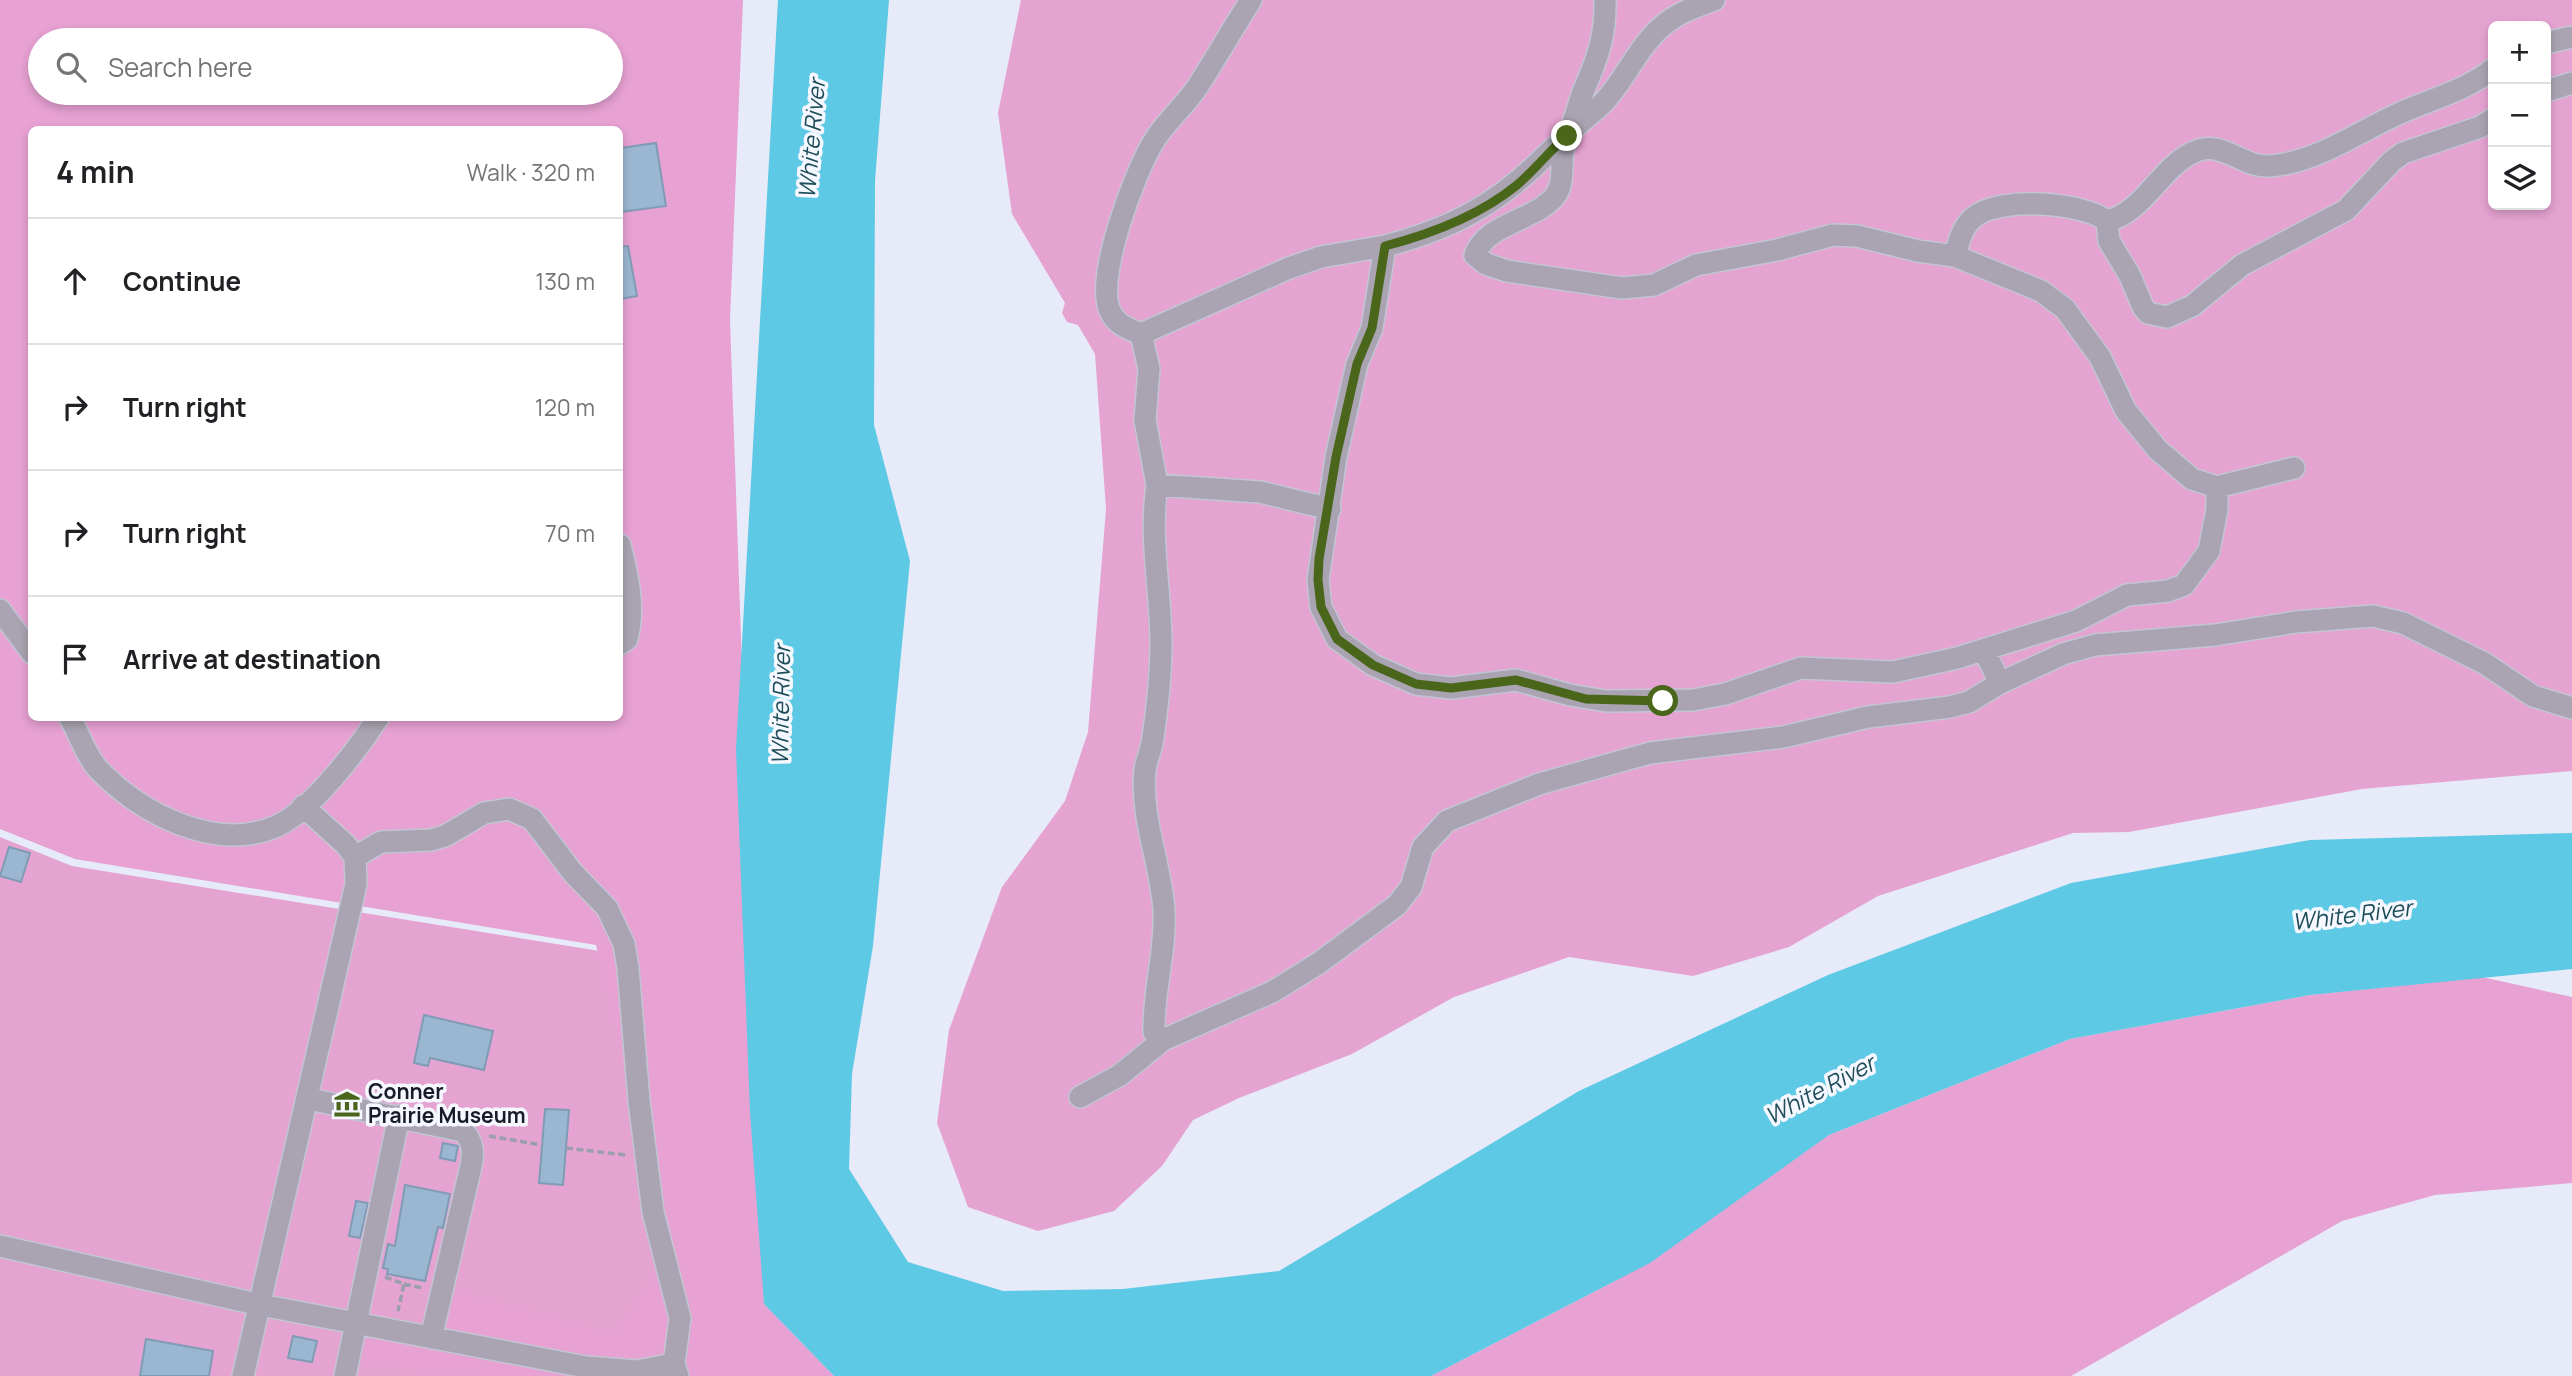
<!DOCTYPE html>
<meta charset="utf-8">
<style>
:root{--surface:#fff;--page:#f2f2f2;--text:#202124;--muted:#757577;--line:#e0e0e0}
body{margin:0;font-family:Manrope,sans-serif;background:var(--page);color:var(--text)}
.controls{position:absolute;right:21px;top:21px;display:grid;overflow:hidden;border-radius:10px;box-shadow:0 4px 10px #0003}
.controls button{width:63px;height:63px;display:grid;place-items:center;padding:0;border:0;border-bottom:2px solid var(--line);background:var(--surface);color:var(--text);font:35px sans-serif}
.stop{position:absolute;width:21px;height:21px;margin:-16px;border:5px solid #49661a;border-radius:50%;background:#fff}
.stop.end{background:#49661a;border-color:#fff;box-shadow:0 2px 7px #0008}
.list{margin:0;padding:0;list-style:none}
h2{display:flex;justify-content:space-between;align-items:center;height:91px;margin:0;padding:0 28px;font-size:30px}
h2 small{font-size:23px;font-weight:400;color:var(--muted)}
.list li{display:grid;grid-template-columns:46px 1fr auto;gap:21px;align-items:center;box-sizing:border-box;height:126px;padding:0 28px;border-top:2px solid var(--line)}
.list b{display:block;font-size:26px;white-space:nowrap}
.list em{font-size:23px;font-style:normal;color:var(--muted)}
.icon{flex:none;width:38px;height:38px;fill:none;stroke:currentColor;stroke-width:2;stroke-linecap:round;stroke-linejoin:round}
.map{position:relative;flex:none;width:2572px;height:1376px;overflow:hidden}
.search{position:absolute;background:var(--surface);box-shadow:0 4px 10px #0003;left:28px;top:28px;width:595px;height:77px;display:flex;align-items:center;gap:18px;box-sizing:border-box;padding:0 24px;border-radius:38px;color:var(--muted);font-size:26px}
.panel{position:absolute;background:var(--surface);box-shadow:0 4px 10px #0003;left:28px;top:126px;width:595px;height:595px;border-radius:10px}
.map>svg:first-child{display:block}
</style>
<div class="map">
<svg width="2572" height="1376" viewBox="0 0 2572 1376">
<rect width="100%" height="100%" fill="#e7eaf9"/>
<!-- green -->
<path fill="#e5a3d2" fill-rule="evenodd" d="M 1021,0 L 2572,0 L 2572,771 L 2362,789 L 2129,832 L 2073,833 L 1878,896 L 1789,947 L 1693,976 L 1569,957 L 1454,997 L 1352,1054 L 1239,1098 L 1193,1120 L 1162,1166 L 1114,1211 L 1038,1231 L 968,1207 L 937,1123 L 949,1030 L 1002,887 L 1065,801 L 1088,732 L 1106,509 L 1095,354 L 1078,325 L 1067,322 L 1062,313 L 1065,303 L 1012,214 L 998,113 ZM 2493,26 L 2546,26 L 2546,205 L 2493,205 Z
M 0,837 L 72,866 L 668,962 L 764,1376 L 0,1376 Z"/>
<!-- forest -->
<path fill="#e7a1d3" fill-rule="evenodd" d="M 0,0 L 743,0 L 730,320 L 764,1304 L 834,1376 L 484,1376 L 363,1364 L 371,1310 L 439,1333 L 447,1289 L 615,1335 L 672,1250 L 596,945 L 75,859 L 0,829 ZM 40,40 L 611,40 L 611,93 L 40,93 ZM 32,130 L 620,130 L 620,718 L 32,718 Z
M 2482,977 L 2572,997 L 2572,1183 L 2435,1195 L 2342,1221 L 2071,1376 L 1431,1376 L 1617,1280 L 1829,1135 L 2070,1039 L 2310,995 Z"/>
<!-- water -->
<path fill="#5ec9e5" d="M 778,0 L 889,0 L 875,181 L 874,425 L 910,561 L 873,946 L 852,1074 L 849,1169 L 908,1262 L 1003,1291 L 1123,1289 L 1279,1271 L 1579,1091 L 1828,975 L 2071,883 L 2310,840 L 2572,833 L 2572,969 L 2310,995 L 2070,1039 L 1829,1135 L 1650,1263 L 1431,1376 L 834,1376 L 764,1304 L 750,1112 L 736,749 Z"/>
<!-- building -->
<path fill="#9ab6d1" stroke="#809bb6" stroke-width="2" d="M 656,143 L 666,206 L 620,212 L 620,148 Z
M 628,246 L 637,296 L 620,299 L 620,247 Z
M 9,847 L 30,853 L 21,882 L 0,876 Z
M 424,1015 L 493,1031 L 484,1070 L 430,1058 L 428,1066 L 414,1063 Z
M 545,1109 L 569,1110 L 563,1185 L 539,1183 Z
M 443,1143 L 458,1146 L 455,1161 L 440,1158 Z
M 405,1185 L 450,1194 L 443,1228 L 438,1227 L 425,1281 L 387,1274 L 388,1269 L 383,1268 L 388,1244 L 395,1246 Z
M 356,1201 L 368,1203 L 360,1238 L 349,1236 Z
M 293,1336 L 317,1341 L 312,1362 L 288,1358 Z
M 146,1339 L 213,1351 L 209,1376 L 140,1376 Z"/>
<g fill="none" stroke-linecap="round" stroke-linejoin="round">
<!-- minor casing -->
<g stroke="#c2c5d3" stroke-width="24">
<path id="minor" d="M 1605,0 C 1606,34 1598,57 1585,87 C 1579,100 1573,129 1566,137 C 1560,144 1552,149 1546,155 C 1498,204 1451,229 1385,246 L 1372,328 L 1357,364 L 1336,457 L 1318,580 L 1321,607 L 1337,639 L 1373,665 L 1416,684 L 1451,688 L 1516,680 L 1570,695 L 1606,701 L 1693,700 L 1725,694 L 1801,668 L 1893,672 L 1957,658 L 2076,621 L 2127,595 L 2168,591 L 2184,585 L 2209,551 L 2217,509 L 2217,487
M 1714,0 C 1698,6 1680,12 1666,23 C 1640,43 1626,78 1604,102 C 1593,114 1573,125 1566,139 C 1558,157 1567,181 1555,196 C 1535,221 1486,223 1475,255 L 1486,264 L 1507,271 L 1622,288 L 1654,285 L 1696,265 L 1777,250 L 1833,235 L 1857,236 L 1918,251 L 1955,256 C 1959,241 1962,227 1974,217 C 2000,196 2082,202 2107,221
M 2546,43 L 2572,37
M 2546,91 L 2572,83
M 2107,221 L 2109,241 L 2130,276 L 2143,307 L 2148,313 L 2167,317 L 2192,306 L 2242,265 L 2346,210 L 2392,161 L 2403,153 L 2480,127 L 2493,119
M 2107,221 C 2146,212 2162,162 2199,150 C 2224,142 2244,168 2270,166 C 2315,163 2358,132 2398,114 C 2431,99 2463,92 2493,69
M 1955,256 L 2041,291 L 2065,309 L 2100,357 L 2126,411 L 2158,450 L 2192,479 L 2217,487 L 2294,468
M 1141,334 L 1289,268 L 1321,257 L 1385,246
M 1157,485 L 1145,420 L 1149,369 L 1141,334 C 1129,329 1117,325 1111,313 C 1093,282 1135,171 1154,141 C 1166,121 1185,106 1198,86 C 1216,58 1233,28 1251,0
M 620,545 C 628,577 635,607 627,639 L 620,644
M 0,610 L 32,653
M 1984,650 L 2000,683 L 2063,654 L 2095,645 L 2215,635 L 2296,622 L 2373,616 L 2403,623 L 2484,663 L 2533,696 L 2572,708
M 70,718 C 79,733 86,756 98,769 C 140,813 215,853 277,826 C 312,810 357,750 378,718
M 355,857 L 381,842 L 431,840 L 445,836 L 484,813 L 509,809 L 532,819 L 573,873 L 607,908 L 624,944 L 628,968 L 639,1101 L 653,1212 L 680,1318 L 674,1364 L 678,1376
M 1163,1040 L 1154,1032 C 1153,991 1166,952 1164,911 C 1161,863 1140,818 1145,770 C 1146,761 1150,753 1152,744 C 1157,711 1161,677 1161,644 C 1161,590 1149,539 1157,485 L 1260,492 L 1330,509
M 1080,1097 L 1120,1075 L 1163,1040 L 1272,992 L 1319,963 L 1397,905 L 1411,887 L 1423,847 L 1447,821 L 1539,784 L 1650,753 L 1783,737 L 1868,717 L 1950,707 L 1969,702 L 2000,683
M 309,1099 L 463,1131 C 473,1142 474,1151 471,1166 L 431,1338
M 0,1246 L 261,1305 L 586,1367 L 637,1371 L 674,1364
M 243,1376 L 356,884 L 355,857 L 346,845 L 303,806
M 345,1376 L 399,1116"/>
</g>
<!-- path -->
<path stroke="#9b9eac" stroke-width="3.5" stroke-dasharray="7 3.5" stroke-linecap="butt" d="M 489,1136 L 542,1145
M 566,1148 L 626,1155
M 385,1277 L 404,1284 L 398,1311
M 404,1284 L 423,1288"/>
<!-- minor -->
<use href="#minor" stroke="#aaa3b1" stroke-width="21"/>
</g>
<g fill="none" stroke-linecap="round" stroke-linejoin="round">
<!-- route -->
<path stroke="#49661a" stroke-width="9" d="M 1567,136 C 1549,151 1535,170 1517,185 C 1479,216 1431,234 1385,246 L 1372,328 L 1357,364 L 1336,457 L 1319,559 L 1318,580 L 1321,607 L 1337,639 L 1373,665 L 1416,684 L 1451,688 L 1516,680 L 1586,699 L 1663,701"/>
</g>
<!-- icons -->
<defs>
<g id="museum-bare" transform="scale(2.1)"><path d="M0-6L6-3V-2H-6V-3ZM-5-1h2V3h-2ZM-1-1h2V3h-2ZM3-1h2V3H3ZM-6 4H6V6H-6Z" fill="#49661a" stroke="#f6f8ff" stroke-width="2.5" paint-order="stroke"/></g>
</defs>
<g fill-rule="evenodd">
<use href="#museum-bare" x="347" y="1104"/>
</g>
<g text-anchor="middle" stroke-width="7" stroke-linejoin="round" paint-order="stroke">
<!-- poi labels -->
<g font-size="21" font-weight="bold" fill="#191b28" stroke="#f6f8ff" text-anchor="start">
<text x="368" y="1099">Conner<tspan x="368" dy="24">Prairie Museum</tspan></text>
</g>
<!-- water labels -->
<g font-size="23" font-style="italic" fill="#1e4d59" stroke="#f6f8ff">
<text transform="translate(812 139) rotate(-85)" y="8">White River</text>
<text transform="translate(781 705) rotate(-89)" y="8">White River</text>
<text transform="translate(2352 915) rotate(-7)" y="8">White River</text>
<text transform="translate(1820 1090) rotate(-28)" y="8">White River</text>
</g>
</g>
</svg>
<div class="controls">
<button>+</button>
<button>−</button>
<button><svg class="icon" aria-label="layers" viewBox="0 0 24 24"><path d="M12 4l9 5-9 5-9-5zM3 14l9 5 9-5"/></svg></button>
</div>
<div class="stop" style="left:1663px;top:701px"></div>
<div class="stop end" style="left:1567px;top:136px"></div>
<div class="search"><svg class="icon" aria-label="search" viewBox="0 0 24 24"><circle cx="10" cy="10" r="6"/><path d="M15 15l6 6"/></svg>Search here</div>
<section class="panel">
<h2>4 min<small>Walk · 320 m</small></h2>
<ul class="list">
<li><svg class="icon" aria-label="ahead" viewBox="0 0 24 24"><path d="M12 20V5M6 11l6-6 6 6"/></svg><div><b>Continue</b></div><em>130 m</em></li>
<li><svg class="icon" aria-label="right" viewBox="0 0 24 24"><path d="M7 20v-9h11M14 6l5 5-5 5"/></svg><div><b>Turn right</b></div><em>120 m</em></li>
<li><svg class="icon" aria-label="right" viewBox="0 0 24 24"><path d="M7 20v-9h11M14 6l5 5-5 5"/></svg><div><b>Turn right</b></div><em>70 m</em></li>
<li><svg class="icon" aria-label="arrive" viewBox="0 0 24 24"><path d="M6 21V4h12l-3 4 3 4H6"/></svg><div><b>Arrive at destination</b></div></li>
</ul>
</section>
</div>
